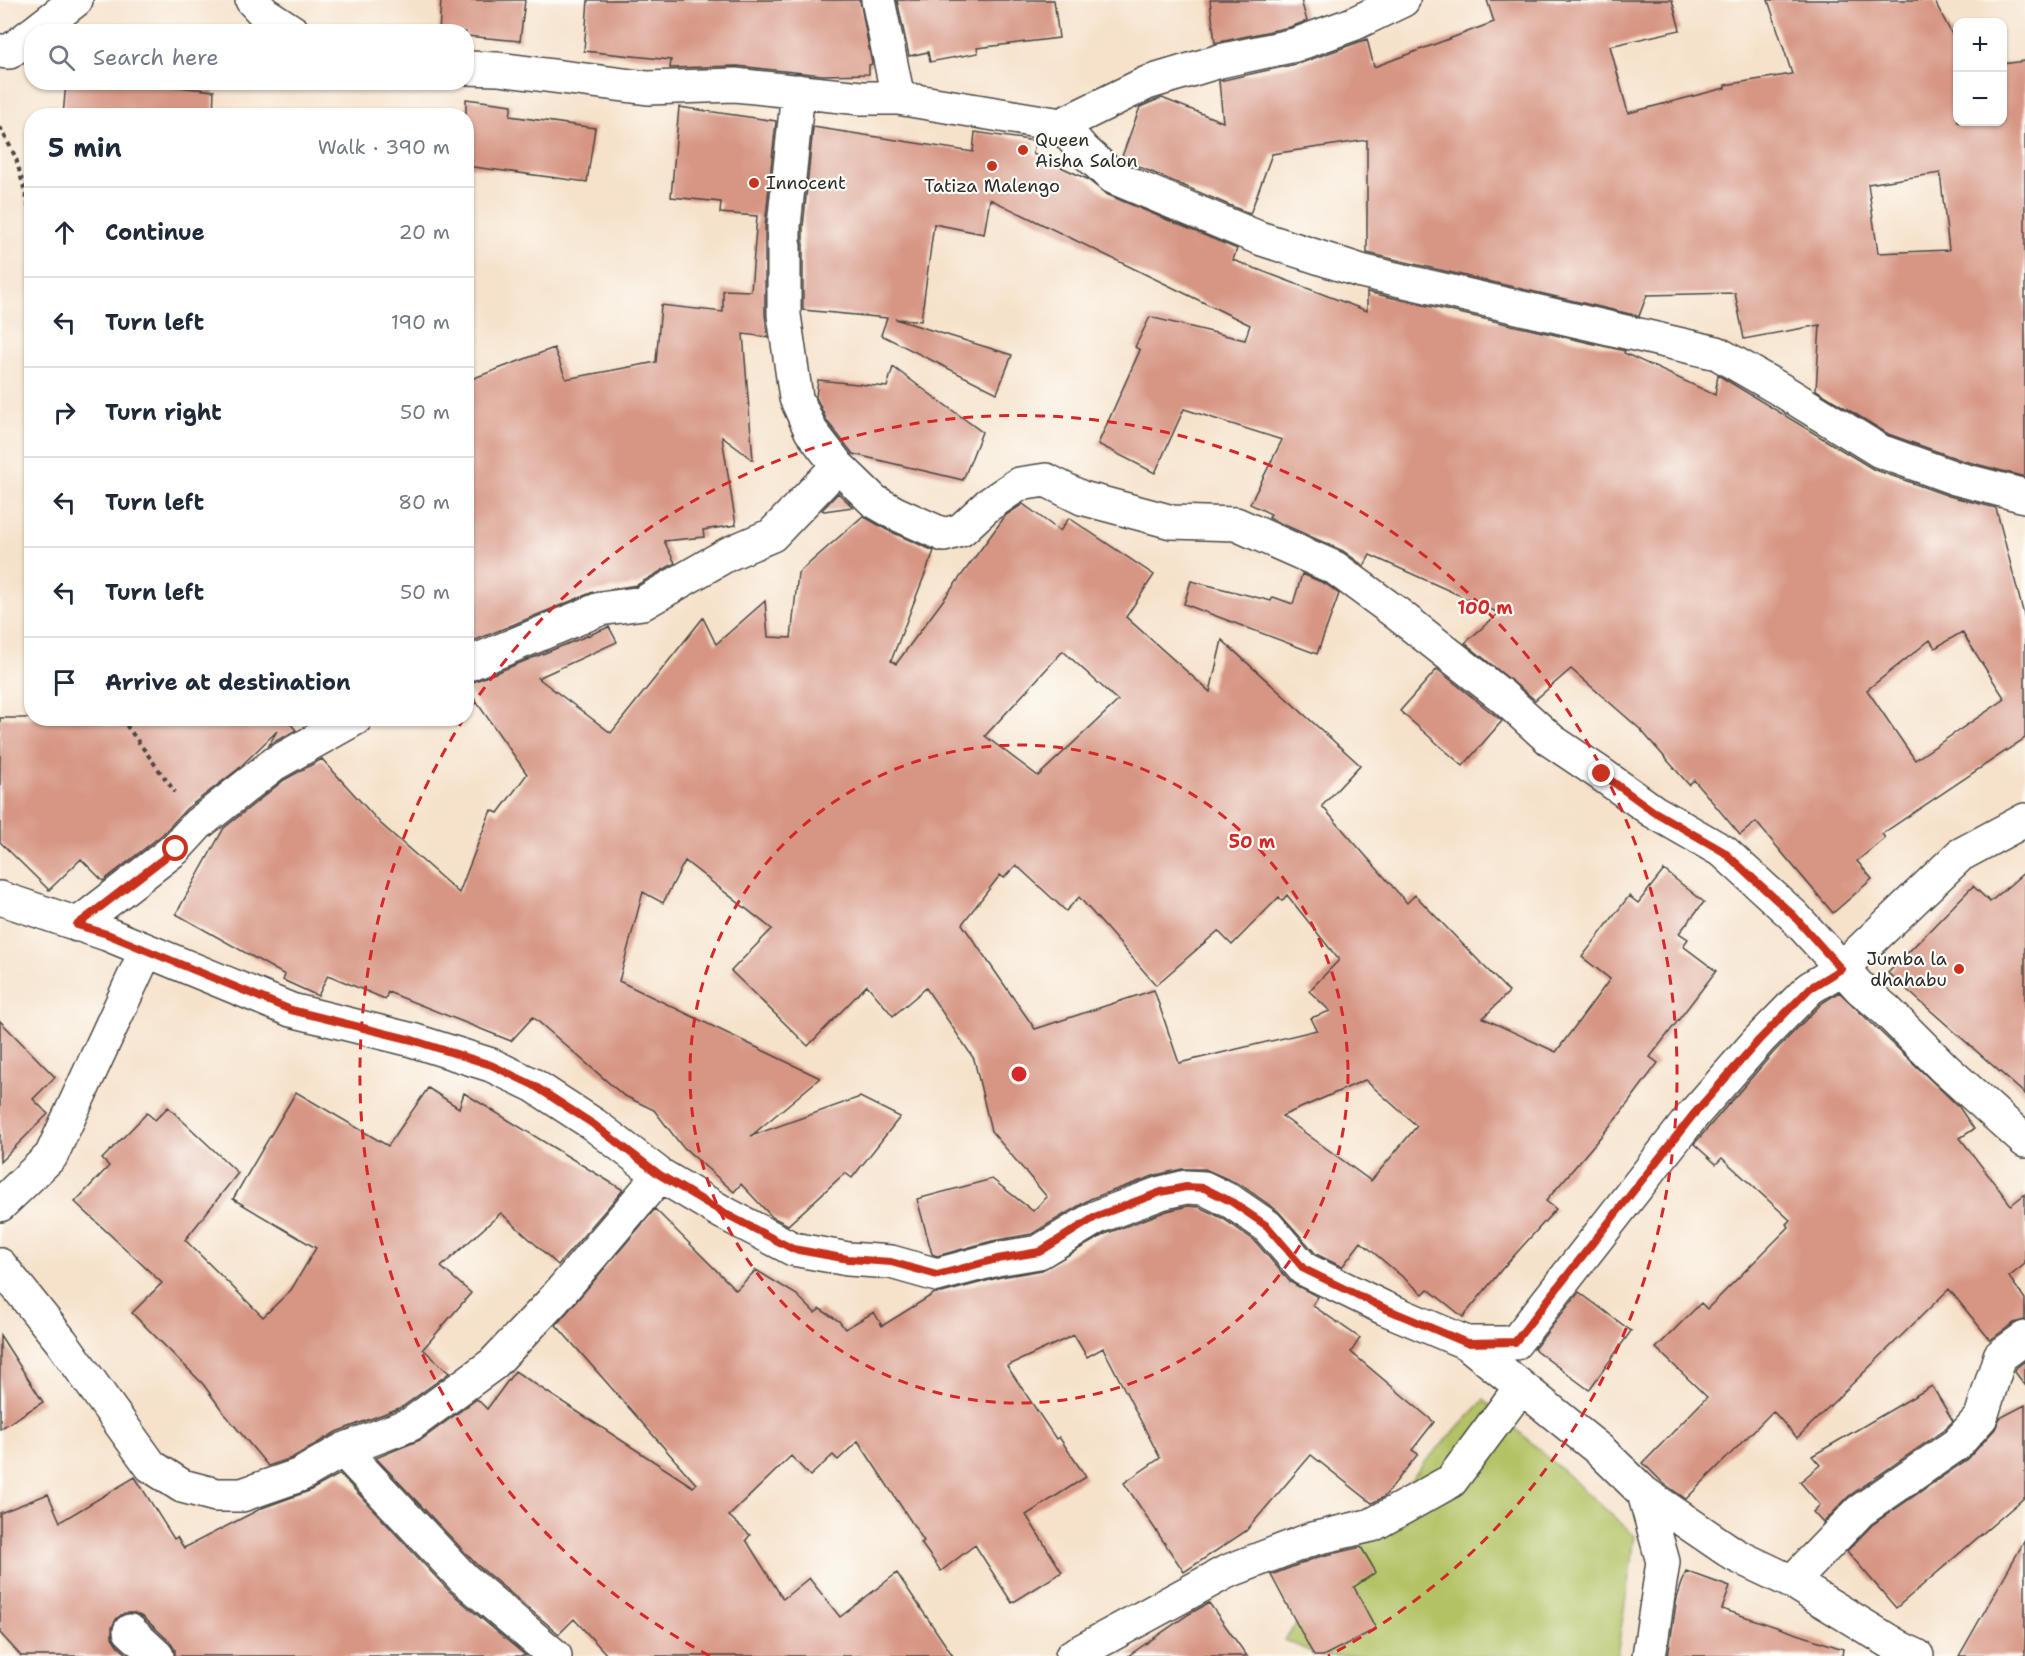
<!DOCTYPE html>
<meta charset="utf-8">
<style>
:root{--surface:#fff;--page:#f6f6f7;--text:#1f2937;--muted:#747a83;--line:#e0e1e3}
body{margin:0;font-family:"Shantell Sans",sans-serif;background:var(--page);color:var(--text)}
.controls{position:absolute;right:18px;top:18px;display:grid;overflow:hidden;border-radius:12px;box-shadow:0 2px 4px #0004}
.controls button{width:54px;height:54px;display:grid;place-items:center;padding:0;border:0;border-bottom:2px solid var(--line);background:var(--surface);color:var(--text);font:30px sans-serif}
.stop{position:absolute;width:18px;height:18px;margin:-14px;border:4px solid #c8321e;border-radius:50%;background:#fff}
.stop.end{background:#c8321e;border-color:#fff;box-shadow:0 2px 6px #0008}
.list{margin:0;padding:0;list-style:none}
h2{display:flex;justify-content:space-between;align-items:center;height:78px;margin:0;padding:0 24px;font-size:26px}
h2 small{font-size:20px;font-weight:400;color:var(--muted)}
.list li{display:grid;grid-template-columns:39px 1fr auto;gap:18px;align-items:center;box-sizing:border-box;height:90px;padding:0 24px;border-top:2px solid var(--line)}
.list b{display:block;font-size:22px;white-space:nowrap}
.list em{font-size:20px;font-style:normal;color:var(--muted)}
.icon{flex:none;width:33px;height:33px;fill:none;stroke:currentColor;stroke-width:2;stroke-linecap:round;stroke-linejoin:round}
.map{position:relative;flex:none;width:2025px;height:1656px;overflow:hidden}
.search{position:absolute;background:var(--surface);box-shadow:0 2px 4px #0004;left:24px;top:24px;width:450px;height:66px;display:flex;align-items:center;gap:15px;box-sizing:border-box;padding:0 21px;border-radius:24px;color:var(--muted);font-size:22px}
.panel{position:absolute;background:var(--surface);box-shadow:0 2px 4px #0004;left:24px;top:108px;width:450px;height:618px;border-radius:24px}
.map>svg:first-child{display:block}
</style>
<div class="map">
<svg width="2025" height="1656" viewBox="0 0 2025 1656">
<rect width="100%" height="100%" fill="#fdfcf7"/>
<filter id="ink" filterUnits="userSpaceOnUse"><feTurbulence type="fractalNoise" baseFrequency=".0167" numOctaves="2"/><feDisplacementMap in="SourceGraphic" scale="12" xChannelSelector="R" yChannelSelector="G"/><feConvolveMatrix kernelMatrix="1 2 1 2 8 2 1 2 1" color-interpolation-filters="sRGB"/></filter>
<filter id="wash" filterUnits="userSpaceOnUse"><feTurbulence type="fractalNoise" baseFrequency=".008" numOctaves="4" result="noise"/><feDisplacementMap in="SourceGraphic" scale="24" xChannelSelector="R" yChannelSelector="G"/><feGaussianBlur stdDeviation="1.35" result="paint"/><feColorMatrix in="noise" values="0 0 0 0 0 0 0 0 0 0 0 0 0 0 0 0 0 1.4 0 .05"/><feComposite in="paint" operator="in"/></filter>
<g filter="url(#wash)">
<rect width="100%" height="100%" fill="#f6e2cb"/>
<!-- green -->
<path fill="#b2c265" stroke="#6e7648" stroke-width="1.5" d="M 1484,1400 L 1635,1536 L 1617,1656 L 1321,1656 L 1284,1640 L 1425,1462 Z"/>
<g id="blocks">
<!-- building -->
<path fill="#d79684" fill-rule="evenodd" d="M 441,0 L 525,0 L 520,41 L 466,36 L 466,32 L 439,32 Z
M 588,0 L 860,0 L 872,64 L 869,65 L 869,74 L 823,75 L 737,66 L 670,68 L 671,60 L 584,51 Z
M 897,0 L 1054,0 L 1059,38 L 977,48 L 978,53 L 930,62 L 928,52 L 909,56 Z
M 1210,0 L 1301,0 L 1307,21 L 1290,27 L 1215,43 Z
M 1487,0 L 1672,0 L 1680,30 L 1610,46 L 1628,113 L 1725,88 L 1725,85 L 1792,74 L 1768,0 L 1934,0 L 1958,46 L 1958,122 L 2002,122 L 2002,64 L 2025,61 L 2025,477 L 1961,460 L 1888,434 L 1816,390 L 1820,325 L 1744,339 L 1735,293 L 1647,295 L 1639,316 L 1367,253 L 1367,140 L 1272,154 L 1250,214 L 1121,159 L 1140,107 L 1154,101 L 1162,98 L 1223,122 L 1219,81 L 1301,63 L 1367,39 L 1374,67 L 1494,22 ZM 1940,173 L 1949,250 L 1878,253 L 1868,184 Z
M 66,82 L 132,82 L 214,91 L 213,116 L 63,116 Z
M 466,99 L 512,105 L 510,116 L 595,128 L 587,182 L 466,166 Z
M 679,107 L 776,121 L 765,226 L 765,315 L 768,337 L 743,334 L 753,460 L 722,437 L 736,525 L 703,530 L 704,537 L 664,541 L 675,563 L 637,585 L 593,592 L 466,644 L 466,381 L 554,348 L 566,379 L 656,362 L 661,305 L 723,312 L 723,290 L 751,291 L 757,216 L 720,213 L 721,202 L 671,197 Z
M 813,127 L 973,152 L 975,132 L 1035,141 L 1033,154 L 1087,179 L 1106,194 L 1237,249 L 1233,260 L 1367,311 L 1367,292 L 1625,351 L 1624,353 L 1715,395 L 1718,375 L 1873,469 L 1949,496 L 1996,508 L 2025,619 L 2025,738 L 1882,834 L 1885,838 L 1857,861 L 1872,879 L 1833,913 L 1756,822 L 1740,835 L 1694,780 L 1689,785 L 1640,729 L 1571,669 L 1535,700 L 1465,643 L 1499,613 L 1370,555 L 1364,566 L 1343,551 L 1269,518 L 1271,514 L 1250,504 L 1282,440 L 1184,409 L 1155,473 L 1098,444 L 1140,350 L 1135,347 L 1150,317 L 1245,340 L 1250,325 L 990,199 L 984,234 L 934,224 L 921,321 L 895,319 L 1012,355 L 997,393 L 881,335 L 887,318 L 803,310 L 803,227 ZM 1962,632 L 2005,699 L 1915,760 L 1867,690 L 1930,640 L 1935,648 Z
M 893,367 L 982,432 L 963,480 L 853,454 L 827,421 L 816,397 L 818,380 L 887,387 Z
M 838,493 L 853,507 L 824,511 L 822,510 Z
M 1023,504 L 1060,531 L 1069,518 L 1154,575 L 1126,617 L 1210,692 L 1222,640 L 1360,765 L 1322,806 L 1407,903 L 1415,895 L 1509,992 L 1483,1018 L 1556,1052 L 1610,979 L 1582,957 L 1629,896 L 1638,903 L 1664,870 L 1704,902 L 1679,933 L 1688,939 L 1683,946 L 1716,971 L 1650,1057 L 1658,1063 L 1620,1114 L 1546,1201 L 1556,1209 L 1502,1269 L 1463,1317 L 1428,1289 L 1423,1294 L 1361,1242 L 1342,1267 L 1316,1254 L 1278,1211 L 1241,1185 L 1205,1169 L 1182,1169 L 1156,1175 L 1090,1199 L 1032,1234 L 992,1241 L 937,1256 L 932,1254 L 917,1199 L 992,1179 L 1033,1211 L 1047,1197 L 991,1131 L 974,1059 L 926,988 L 893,1016 L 867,985 L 808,1046 L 731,971 L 772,929 L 685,861 L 663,903 L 643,892 L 619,981 L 820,1078 L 751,1136 L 860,1097 L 900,1117 L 852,1178 L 845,1173 L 788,1225 L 772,1217 L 741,1184 L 734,1192 L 681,1145 L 654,1110 L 623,1095 L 533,1017 L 511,1041 L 388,992 L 385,999 L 328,975 L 318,996 L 283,980 L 285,975 L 176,914 L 224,828 L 284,780 L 322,759 L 381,824 L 459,893 L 491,810 L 498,813 L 527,774 L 466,687 L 466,683 L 473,682 L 609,627 L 617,642 L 538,678 L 611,733 L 703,618 L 716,644 L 765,601 L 768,637 L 791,638 L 798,573 L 863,516 L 887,530 L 934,551 L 891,661 L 896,664 L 1006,515 ZM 1063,651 L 1118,701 L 1038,776 L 985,736 ZM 1016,865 L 1066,911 L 1079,897 L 1156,985 L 1218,931 L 1232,945 L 1279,897 L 1282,901 L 1287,895 L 1339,960 L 1309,991 L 1330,1011 L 1311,1018 L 1317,1030 L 1179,1063 L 1154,990 L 1035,1029 L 962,924 L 1000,875 L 1004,878 ZM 1365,1080 L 1417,1126 L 1371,1181 L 1282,1116 Z
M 1302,574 L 1326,584 L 1339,594 L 1317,654 L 1184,604 L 1191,581 L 1271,601 L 1273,597 L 1293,604 Z
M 1437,669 L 1502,721 L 1463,766 L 1400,711 Z
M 0,718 L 290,718 L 288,721 L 296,730 L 269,745 L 277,731 L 237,770 L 186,809 L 162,835 L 103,881 L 81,859 L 49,890 L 0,842 Z
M 2025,872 L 2025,1094 L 1888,973 L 1973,886 L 1990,902 Z
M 1839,992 L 1959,1107 L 1974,1129 L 1960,1138 L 2011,1205 L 2025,1194 L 2025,1264 L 2009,1277 L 2025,1299 L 2025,1320 L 2014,1323 L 1990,1340 L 1949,1289 L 1797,1438 L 1773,1411 L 1686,1499 L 1663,1483 L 1643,1463 L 1707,1397 L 1656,1348 L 1701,1303 L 1707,1309 L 1789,1227 L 1786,1224 L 1790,1220 L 1722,1158 L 1716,1164 L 1694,1144 L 1773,1053 L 1822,1003 Z
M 0,1021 L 55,1077 L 33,1099 L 48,1114 L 0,1162 Z
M 428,1088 L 459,1108 L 464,1093 L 623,1190 L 558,1265 L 501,1213 L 441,1267 L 471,1293 L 423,1349 L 449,1373 L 402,1407 L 336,1432 L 292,1458 L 268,1466 L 224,1413 L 203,1384 L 132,1313 L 162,1283 L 75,1202 L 109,1166 L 102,1159 L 147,1113 L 155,1120 L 168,1107 L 238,1173 L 185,1240 L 263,1317 L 291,1290 L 316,1248 L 233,1199 L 296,1092 L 388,1146 Z
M 1188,1206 L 1199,1207 L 1222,1218 L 1254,1240 L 1290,1282 L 1318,1297 L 1312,1305 L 1360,1338 L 1351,1352 L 1434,1422 L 1412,1450 L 1418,1454 L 1384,1497 L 1372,1503 L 1311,1455 L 1246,1531 L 1184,1572 L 1124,1483 L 1160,1458 L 1103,1348 L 1087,1357 L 1074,1335 L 1007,1366 L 1056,1439 L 1059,1437 L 1086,1477 L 1026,1515 L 1062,1572 L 1012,1603 L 975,1545 L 941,1571 L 921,1543 L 924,1541 L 858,1441 L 838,1460 L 833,1455 L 810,1476 L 791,1456 L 729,1516 L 750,1535 L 746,1540 L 783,1599 L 809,1578 L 840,1617 L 897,1573 L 953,1656 L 608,1656 L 574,1619 L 559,1634 L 476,1564 L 376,1458 L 422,1439 L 477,1399 L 487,1409 L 515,1371 L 693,1487 L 696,1484 L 556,1325 L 655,1209 L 736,1290 L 756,1270 L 797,1295 L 815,1313 L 820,1309 L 839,1321 L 845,1329 L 874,1312 L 882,1326 L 935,1293 L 942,1293 L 1001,1277 L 1042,1270 L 1105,1234 L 1167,1211 Z
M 1579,1292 L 1631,1331 L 1589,1390 L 1534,1349 Z
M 0,1335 L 43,1402 L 0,1429 Z
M 2025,1361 L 2025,1385 L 2015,1372 L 2016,1368 Z
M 1932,1386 L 1953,1421 L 1944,1430 L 1849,1496 L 1823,1523 L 1813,1512 L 1820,1505 L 1800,1482 L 1820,1465 L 1812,1456 Z
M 2025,1405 L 2025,1497 L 1896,1608 L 1847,1551 L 1872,1525 L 1968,1459 L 1995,1429 L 2000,1418 Z
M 340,1474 L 449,1591 L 526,1656 L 175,1656 L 175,1650 L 170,1642 L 143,1617 L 134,1613 L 124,1613 L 117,1618 L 112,1627 L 112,1637 L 117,1645 L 129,1656 L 21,1656 L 0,1633 L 0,1513 L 48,1494 L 60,1522 L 135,1477 L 174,1539 L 177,1537 L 184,1548 L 262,1508 L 309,1491 Z
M 2025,1540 L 2025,1656 L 1959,1656 Z
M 1361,1547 L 1376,1572 L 1354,1587 L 1376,1629 L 1323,1656 L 1314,1656 L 1271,1575 L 1318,1557 Z
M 1686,1571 L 1730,1587 L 1722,1609 L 1843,1649 L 1842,1656 L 1668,1656 L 1677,1598 Z
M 1209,1603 L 1247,1656 L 1128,1656 L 1189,1614 Z"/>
</g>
</g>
<g filter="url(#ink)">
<use href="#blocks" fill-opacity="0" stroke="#494643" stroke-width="1.5"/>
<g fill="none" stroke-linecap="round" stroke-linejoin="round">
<!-- street casing -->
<g stroke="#494643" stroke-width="36">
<path id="street" d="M 252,0 L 264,13 L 293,32
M 878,0 L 898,98
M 35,32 L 76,0
M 0,51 L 9,52 L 32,34
M 466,68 L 498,69 L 648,88 L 735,85 L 861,98 L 898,98 L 1061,125 L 1147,83 L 1220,61 L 1295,45 L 1353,24 L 1403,0
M 798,91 L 784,226 L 784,315 L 796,398 L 811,431 L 838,466 L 874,501 L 895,513 L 944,535 L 961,530 L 988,505 L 1019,484 L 1046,480 L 1082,498 L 1172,522 L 1236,524 L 1335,568 L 1395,612 L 1502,696 L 1552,741 L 1601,774 L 1653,811 L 1724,852 L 1793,915 L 1861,989 L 1886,1010 L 1944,1068 L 2025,1141
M 1061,125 L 1083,150 L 1113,177 L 1259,238 L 1361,271 L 1717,353 L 1783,391 L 1880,451 L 1955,478 L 2025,496
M 466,665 L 600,609 L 643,603 L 728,554 L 772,535 L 838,466
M 0,898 L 107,934 L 291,1010 L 412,1040 L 491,1065 L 533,1085 L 593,1124 L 660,1175 L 722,1212 L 793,1249 L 848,1259 L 891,1262 L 937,1275 L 997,1259 L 1039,1252 L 1097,1217 L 1161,1193 L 1186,1187 L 1204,1188 L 1232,1202 L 1267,1226 L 1304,1269 L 1384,1308 L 1467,1343 L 1602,1452 L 1644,1493 L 1735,1555 L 1792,1582 L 1902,1649 L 1917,1656
M 77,925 L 175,849 L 198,824 L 274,764 L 356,718
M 0,1205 L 51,1156 L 146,951
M 0,1265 L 61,1341 L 151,1466 L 182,1486 L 216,1495 L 242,1495 L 300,1475 L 343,1450 L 463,1578 L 555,1656
M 1467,1343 L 1515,1343 L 1693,1115 L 1759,1040 L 1810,988 L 1841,969 L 1960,855 L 2025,820
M 343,1450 L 411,1424 L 493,1364 L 552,1302 L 660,1175
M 1644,1493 L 1663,1562 L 1649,1656
M 1792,1582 L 1860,1511 L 1957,1444 L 1981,1417 L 2000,1356 L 2025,1338
M 130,1631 L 157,1656
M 1072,1656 L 1226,1572 L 1312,1539 L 1372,1525 L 1451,1481 L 1521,1387"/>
</g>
<!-- path -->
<path stroke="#494643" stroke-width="4" stroke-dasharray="4.5 4.5" stroke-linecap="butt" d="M 0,127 L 16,158 L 32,219
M 121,718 L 175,792"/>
<!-- street -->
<use href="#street" stroke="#fff" stroke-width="33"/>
</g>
</g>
<g fill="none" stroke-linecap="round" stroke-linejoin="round" filter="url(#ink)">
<!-- route -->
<path stroke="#c8321e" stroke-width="8" d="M 176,849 L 77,925 L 107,934 L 291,1010 L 412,1040 L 491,1065 L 533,1085 L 593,1124 L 660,1175 L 722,1212 L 793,1249 L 848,1259 L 891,1262 L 937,1275 L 997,1259 L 1039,1252 L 1097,1216 L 1161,1192 L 1186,1187 L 1204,1188 L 1232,1202 L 1267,1226 L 1304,1269 L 1384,1308 L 1467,1343 L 1515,1342 L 1693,1115 L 1759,1040 L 1810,988 L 1841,969 L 1793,915 L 1724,852 L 1653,811 L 1602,774"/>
</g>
<!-- distance rings -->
<g fill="none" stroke="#d62828" stroke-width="3" stroke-dasharray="10 8">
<circle cx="1019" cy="1074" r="329"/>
<path d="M710 1656A659 659 0 0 1 463 720M469 710A659 659 0 1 1 1328 1656"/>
</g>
<!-- markers -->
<g fill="#c8321e" stroke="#fdfcf7" stroke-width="2">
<circle cx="1023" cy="150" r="6"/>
<circle cx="992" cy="166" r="6"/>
<circle cx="754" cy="183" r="6"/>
<circle cx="1959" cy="969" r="6"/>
</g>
<g text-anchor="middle" stroke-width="4.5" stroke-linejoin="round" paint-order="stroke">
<!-- poi labels -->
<g font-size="18" fill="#2b2b2b" stroke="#fdfcf7" text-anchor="start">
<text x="1035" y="146">Queen<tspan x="1035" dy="21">Aisha Salon</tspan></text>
<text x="766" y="189">Innocent</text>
<text x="992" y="192" text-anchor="middle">Tatiza Malengo</text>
<text x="1947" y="965" text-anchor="end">Jumba la<tspan x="1947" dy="21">dhahabu</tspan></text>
</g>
</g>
<circle cx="1019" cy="1074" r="9" fill="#d62828" stroke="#fdfcf7" stroke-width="3"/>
<g font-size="18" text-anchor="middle" font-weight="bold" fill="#d62828" stroke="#fdfcf7" stroke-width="4.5" stroke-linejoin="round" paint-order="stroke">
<text x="1485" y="614">100 m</text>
<text x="1252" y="848">50 m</text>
</g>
</svg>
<div class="controls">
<button>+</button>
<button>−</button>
</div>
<div class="stop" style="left:176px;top:849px"></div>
<div class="stop end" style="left:1602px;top:774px"></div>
<div class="search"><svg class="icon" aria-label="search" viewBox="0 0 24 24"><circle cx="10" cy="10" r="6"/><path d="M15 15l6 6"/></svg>Search here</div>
<section class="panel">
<h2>5 min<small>Walk · 390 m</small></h2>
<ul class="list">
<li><svg class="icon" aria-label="ahead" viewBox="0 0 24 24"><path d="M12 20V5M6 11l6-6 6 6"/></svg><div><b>Continue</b></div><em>20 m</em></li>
<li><svg class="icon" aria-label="left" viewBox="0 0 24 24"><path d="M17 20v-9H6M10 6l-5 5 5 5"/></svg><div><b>Turn left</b></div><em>190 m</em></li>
<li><svg class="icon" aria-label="right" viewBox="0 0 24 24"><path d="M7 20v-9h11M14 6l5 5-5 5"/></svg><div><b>Turn right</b></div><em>50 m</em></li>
<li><svg class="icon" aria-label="left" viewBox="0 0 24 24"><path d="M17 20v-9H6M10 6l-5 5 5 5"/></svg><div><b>Turn left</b></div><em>80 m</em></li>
<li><svg class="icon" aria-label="left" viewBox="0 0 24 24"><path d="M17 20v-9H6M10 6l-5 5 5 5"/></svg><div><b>Turn left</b></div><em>50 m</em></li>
<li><svg class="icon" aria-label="arrive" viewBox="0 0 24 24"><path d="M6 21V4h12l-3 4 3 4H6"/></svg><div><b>Arrive at destination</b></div></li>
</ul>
</section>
</div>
